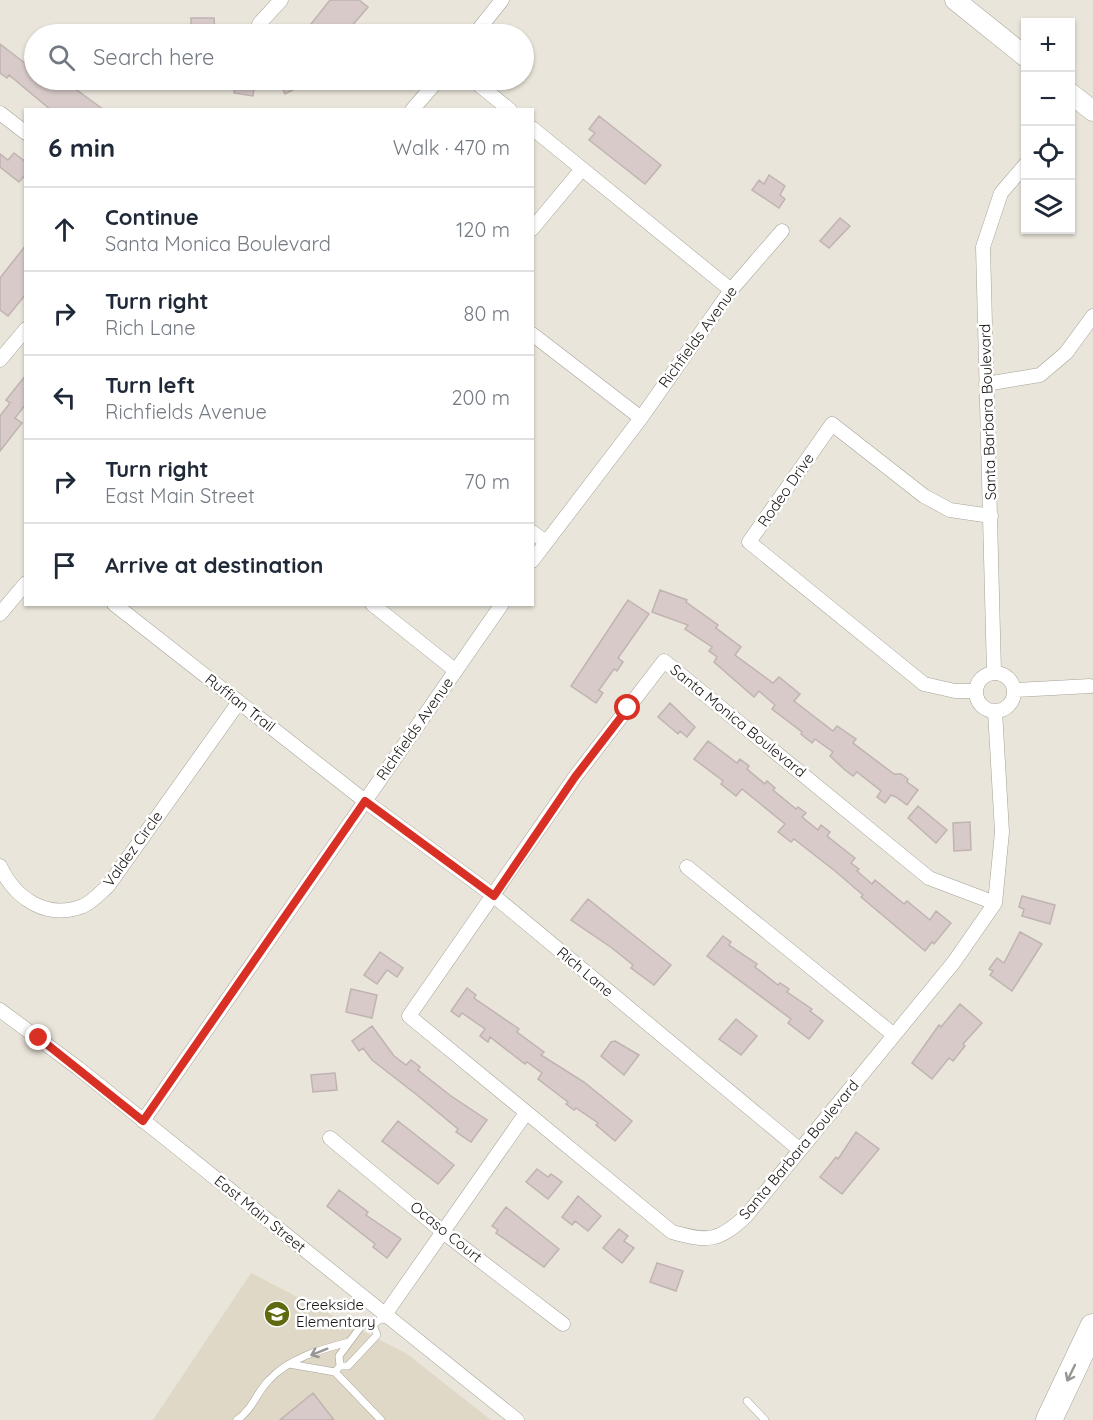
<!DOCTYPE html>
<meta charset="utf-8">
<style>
:root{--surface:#fff;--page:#f2f2f3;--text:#1f2937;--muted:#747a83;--line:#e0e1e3}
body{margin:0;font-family:Quicksand,sans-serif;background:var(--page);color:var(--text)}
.controls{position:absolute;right:18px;top:18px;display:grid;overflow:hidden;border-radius:0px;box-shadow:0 2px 4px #0004}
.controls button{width:54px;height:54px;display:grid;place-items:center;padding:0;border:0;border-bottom:2px solid var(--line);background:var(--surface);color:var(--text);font:30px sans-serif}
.stop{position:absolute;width:18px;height:18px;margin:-14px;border:4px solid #d93025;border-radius:50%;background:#fff}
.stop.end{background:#d93025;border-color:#fff;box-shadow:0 2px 6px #0008}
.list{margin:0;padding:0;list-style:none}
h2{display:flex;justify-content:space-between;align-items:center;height:78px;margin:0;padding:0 24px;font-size:26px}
h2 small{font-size:20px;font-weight:400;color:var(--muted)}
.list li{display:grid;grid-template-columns:39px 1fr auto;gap:18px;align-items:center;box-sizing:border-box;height:84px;padding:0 24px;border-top:2px solid var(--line)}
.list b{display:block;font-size:22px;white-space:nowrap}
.list p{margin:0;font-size:20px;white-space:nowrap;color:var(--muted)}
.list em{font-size:20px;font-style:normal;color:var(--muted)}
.icon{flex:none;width:33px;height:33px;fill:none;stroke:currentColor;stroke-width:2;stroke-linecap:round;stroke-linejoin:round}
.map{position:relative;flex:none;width:1093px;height:1420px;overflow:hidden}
.search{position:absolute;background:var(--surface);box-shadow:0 2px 4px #0004;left:24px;top:24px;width:510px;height:66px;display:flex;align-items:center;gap:15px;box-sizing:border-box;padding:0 21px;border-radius:33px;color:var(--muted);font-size:22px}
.panel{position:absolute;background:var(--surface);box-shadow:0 2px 4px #0004;left:24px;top:108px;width:510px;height:498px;border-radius:0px}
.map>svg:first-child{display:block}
</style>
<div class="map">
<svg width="1093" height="1420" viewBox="0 0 1093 1420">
<rect width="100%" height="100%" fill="#e9e5da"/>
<!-- built -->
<path fill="#dfd8c6" d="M 251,1273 L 407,1354 L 491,1420 L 153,1420 Z"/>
<!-- building -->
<path fill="#d7cac9" stroke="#c0b3b2" stroke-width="1.5" d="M 330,0 L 359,0 L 368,7 L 345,34 L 303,34 Z
M 191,18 L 214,18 L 215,34 L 191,34 Z
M 0,44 L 34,70 L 34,80 L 63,80 L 104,110 L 51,110 L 9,75 L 7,78 L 0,73 Z
M 236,80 L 255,80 L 253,96 L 234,93 Z
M 278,80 L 312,80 L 285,94 Z
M 599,116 L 661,165 L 645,184 L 589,140 L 595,133 L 589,129 Z
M 14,153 L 26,162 L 26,174 L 19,182 L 0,167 L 0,154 L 8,160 Z
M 769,175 L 785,186 L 780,195 L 785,199 L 779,208 L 752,190 L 759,180 L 764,184 Z
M 840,218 L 850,226 L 829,248 L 820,241 Z
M 26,245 L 26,294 L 8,316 L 0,310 L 0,278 Z
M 26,375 L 26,404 L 15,418 L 22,423 L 0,451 L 0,416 L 10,403 L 6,400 Z
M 660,590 L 687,600 L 686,602 L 718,625 L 716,628 L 741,647 L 735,655 L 773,683 L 779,677 L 800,694 L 794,701 L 833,731 L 837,726 L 856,739 L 853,743 L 894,774 L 901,774 L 908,779 L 907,782 L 918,790 L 907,805 L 896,797 L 891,795 L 885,803 L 877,797 L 881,791 L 857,772 L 853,776 L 845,770 L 830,756 L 833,752 L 815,739 L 812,743 L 801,734 L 802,732 L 772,709 L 775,705 L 759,691 L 754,697 L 714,662 L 717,657 L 709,651 L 712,647 L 685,629 L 688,625 L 652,612 Z
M 628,600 L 649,614 L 618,658 L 623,662 L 617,671 L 614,669 L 599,690 L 603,693 L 596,703 L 571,686 Z
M 670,703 L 695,727 L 687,737 L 680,731 L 678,734 L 658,717 Z
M 708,741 L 737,763 L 740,759 L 749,766 L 747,769 L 765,784 L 767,781 L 775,788 L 773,790 L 796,809 L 798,807 L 806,813 L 802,817 L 818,830 L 821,825 L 830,832 L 827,836 L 855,858 L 851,863 L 859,869 L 857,871 L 872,884 L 875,880 L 904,904 L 907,901 L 930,920 L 936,911 L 951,923 L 934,944 L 932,942 L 925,951 L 861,897 L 863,895 L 835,871 L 794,839 L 791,842 L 778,832 L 785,824 L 742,789 L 736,796 L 721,784 L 723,781 L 694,759 Z
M 918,806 L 947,830 L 936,843 L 908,818 Z
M 970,822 L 971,850 L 954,851 L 953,823 Z
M 1022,896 L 1055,905 L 1050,924 L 1022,916 L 1024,909 L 1019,907 Z
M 588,899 L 671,965 L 654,985 L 631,968 L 633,965 L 612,948 L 571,920 Z
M 1020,932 L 1042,944 L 1012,991 L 990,975 L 993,971 L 989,969 L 997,958 L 1004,963 Z
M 723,936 L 731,942 L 729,945 L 757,964 L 755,967 L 778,985 L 780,983 L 789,989 L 787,992 L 812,1009 L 810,1011 L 823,1021 L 809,1039 L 788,1023 L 791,1019 L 707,956 Z
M 380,952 L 403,968 L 397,977 L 387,970 L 377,984 L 364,975 Z
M 467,988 L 476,995 L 474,998 L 519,1029 L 517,1032 L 544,1052 L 541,1055 L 584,1082 L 632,1121 L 615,1141 L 596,1125 L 598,1123 L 576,1108 L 574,1110 L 566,1104 L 568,1102 L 538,1079 L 542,1073 L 527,1062 L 525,1064 L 490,1037 L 488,1042 L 480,1036 L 485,1029 L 462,1013 L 459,1017 L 451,1011 Z
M 351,989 L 377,995 L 372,1018 L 346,1012 Z
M 960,1004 L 982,1023 L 963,1044 L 965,1046 L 953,1061 L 949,1058 L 932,1079 L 912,1063 L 939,1025 L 941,1027 Z
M 736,1019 L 757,1036 L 741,1055 L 719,1039 Z
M 372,1026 L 394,1056 L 406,1065 L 411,1060 L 420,1067 L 418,1070 L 451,1096 L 487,1120 L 471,1142 L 456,1132 L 458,1129 L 417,1095 L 372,1060 L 363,1048 L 359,1051 L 352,1041 Z
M 615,1041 L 639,1055 L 624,1075 L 601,1056 L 611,1042 Z
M 335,1073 L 337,1090 L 313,1092 L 311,1075 Z
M 398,1121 L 454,1165 L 438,1184 L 382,1141 Z
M 856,1132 L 879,1149 L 842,1194 L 820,1177 L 836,1157 L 838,1159 Z
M 537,1169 L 548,1177 L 551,1174 L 562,1182 L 548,1199 L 526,1182 Z
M 339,1190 L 368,1212 L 366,1215 L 401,1239 L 387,1258 L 373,1247 L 375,1244 L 327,1206 Z
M 578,1196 L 601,1216 L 588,1231 L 575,1221 L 572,1225 L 562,1217 Z
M 506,1207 L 559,1249 L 544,1267 L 496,1233 L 498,1230 L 492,1226 Z
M 619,1229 L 628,1236 L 624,1241 L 634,1248 L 622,1263 L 603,1248 Z
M 657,1263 L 683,1271 L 676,1291 L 650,1282 Z
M 313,1393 L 334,1420 L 280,1420 Z"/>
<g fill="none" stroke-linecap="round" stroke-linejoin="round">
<!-- lane casing -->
<g stroke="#a6a298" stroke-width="8">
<path id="lane" d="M 289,1364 L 335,1372 L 381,1420
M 340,1366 L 348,1366 L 377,1335 L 373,1325
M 335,1372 L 340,1366 L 339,1356 L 362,1325 L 373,1325 L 384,1316
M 747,1401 L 765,1420
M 237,1420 C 253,1409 256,1393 269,1380 C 289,1358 322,1349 349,1342"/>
</g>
<!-- street casing -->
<g stroke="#a6a298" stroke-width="15">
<path id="street" d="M 259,24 L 281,0
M 475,34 L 502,0
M 473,80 L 510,110
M 412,110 L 438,80
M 0,113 L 26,133
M 532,128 L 731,290
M 532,229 L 582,169
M 532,334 L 641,418
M 0,360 L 26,329
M 986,384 L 1040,375 L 1066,353 L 1093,316
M 532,532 L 546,542
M 532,561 L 641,418 L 731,290 L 782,231
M 114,604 L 365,801 L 494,896 L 800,1150
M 372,604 L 456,671
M 0,614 L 26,583
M 994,672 L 983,247 L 1001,193 L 1026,164
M976 692a19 19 0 1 1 38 0a19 19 0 1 1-38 0Z
M 1014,690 L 1090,686
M 975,691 L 955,691 L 924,684 L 749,542 L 832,424 L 924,496 L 950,510 L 991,516
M 995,711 L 1002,832 L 995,903 L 954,962 L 746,1216 C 718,1242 708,1242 672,1232 L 409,1016 L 575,777 L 664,661 L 929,878 L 995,903
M 0,866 C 15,899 47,920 83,906 C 92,902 101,892 108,886 L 239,702
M 687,867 L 894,1035
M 0,1010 L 78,1068 L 517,1420
M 143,1121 L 502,604
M 330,1138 L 443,1232 L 563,1324
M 384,1316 L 526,1113"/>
</g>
<!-- secondary casing -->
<g stroke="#a6a298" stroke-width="21">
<path id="secondary" d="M 955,0 L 1026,57
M 1070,93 L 1093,111"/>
</g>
<!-- highway casing -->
<g stroke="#a6a298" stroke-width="27">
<path id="highway" d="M 1049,1420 L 1093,1327"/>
</g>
<!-- lane -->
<use href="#lane" stroke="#fff" stroke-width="7"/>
<!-- street -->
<use href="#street" stroke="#fff" stroke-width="14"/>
<!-- secondary -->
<use href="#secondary" stroke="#fff" stroke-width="20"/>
<!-- highway -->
<use href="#highway" stroke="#fff" stroke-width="26"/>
</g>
<!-- one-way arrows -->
<defs><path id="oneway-shaft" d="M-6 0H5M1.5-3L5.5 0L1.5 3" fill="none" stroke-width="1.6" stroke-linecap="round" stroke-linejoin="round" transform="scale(1.5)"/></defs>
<g stroke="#979694">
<use href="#oneway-shaft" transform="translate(319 1352) rotate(158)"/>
<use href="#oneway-shaft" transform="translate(1071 1373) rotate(116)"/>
</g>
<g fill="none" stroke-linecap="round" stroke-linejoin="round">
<!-- route -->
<path stroke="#d93025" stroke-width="8" d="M 39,1038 L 143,1121 L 365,801 L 494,896 L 575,777 L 628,708"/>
</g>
<!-- icons -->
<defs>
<g id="school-disc" transform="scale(1.35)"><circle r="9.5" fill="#5f6a10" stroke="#fff"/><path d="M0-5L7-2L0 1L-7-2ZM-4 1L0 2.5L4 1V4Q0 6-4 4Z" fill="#fff"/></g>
</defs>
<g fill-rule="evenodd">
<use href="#school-disc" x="277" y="1314"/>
</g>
<g text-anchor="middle" stroke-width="5" stroke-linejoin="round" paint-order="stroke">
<!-- street labels -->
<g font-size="15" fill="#171512" stroke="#fff">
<text transform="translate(698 337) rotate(-54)" y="5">Richfields Avenue</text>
<text transform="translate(988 412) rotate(-92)" y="5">Santa Barbara Boulevard</text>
<text transform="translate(786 490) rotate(-55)" y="5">Rodeo Drive</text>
<text transform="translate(240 703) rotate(38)" y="5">Ruffian Trail</text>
<text transform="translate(738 721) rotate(39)" y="5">Santa Monica Boulevard</text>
<text transform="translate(415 729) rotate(-55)" y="5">Richfields Avenue</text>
<text transform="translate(133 849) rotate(-54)" y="5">Valdez Circle</text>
<text transform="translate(585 972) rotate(40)" y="5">Rich Lane</text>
<text transform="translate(799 1150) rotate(-50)" y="5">Santa Barbara Boulevard</text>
<text transform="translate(260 1214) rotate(39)" y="5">East Main Street</text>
<text transform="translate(446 1232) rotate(39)" y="5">Ocaso Court</text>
</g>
<!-- poi labels -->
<g font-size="15" fill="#171512" stroke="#fff" text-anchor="start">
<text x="296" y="1310">Creekside<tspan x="296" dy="17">Elementary</tspan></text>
</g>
</g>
</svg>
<div class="controls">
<button>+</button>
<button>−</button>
<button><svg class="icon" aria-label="locate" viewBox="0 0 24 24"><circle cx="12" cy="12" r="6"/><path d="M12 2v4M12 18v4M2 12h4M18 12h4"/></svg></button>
<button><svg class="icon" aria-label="layers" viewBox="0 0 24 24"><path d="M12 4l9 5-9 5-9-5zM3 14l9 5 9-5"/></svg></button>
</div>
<div class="stop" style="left:628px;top:708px"></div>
<div class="stop end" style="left:39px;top:1038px"></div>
<div class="search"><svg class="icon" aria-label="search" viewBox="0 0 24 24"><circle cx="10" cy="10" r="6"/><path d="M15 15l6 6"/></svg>Search here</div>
<section class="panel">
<h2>6 min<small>Walk · 470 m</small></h2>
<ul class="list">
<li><svg class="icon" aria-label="ahead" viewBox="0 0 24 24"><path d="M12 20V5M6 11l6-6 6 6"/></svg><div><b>Continue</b><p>Santa Monica Boulevard</p></div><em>120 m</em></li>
<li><svg class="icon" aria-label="right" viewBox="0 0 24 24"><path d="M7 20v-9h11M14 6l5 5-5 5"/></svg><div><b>Turn right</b><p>Rich Lane</p></div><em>80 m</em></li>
<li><svg class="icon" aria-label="left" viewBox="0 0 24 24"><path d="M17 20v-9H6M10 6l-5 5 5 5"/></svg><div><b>Turn left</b><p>Richfields Avenue</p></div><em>200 m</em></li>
<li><svg class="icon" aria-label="right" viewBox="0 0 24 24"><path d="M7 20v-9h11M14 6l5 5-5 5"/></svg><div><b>Turn right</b><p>East Main Street</p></div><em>70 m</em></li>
<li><svg class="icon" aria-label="arrive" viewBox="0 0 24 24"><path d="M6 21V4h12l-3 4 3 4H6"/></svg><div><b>Arrive at destination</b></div></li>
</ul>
</section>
</div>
